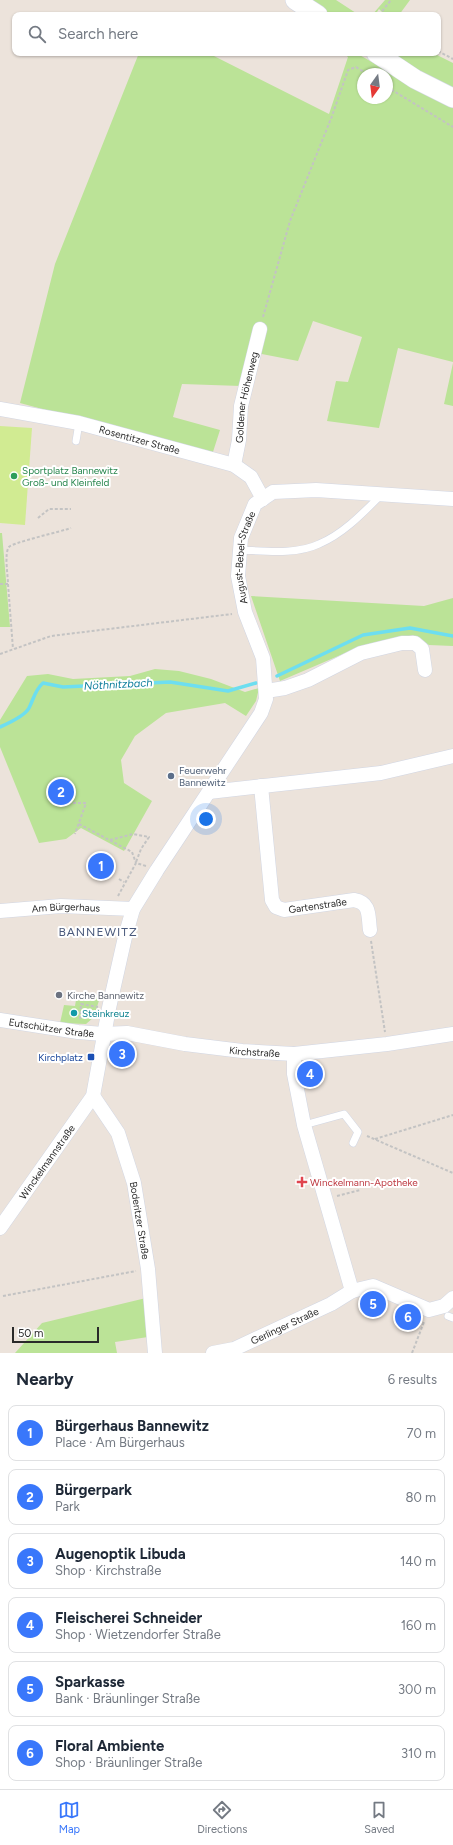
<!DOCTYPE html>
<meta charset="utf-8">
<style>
:root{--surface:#fff;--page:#f2f2f3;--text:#1f2937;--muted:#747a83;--line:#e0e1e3;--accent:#3977fb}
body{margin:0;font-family:Figtree,sans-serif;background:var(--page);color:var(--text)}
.compass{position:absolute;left:357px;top:68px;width:36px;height:36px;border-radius:50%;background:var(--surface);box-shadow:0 1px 3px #0004;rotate:194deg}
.scale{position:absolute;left:12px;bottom:10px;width:87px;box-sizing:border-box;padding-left:4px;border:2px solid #2a2a2a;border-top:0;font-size:11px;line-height:14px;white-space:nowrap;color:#2a2a2a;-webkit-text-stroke:3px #fff;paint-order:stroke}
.you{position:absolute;left:206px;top:819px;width:14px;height:14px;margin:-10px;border:3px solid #fff;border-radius:50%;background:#1a73e8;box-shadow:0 0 0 6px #1a73e833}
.badge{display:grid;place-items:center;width:26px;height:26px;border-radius:50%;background:var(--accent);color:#fff;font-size:13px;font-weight:700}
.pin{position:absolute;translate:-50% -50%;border:2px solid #fff;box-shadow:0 1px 4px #0006}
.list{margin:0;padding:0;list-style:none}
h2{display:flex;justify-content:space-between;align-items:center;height:52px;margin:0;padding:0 16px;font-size:17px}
h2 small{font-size:13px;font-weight:400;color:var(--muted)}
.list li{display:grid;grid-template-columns:26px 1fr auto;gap:12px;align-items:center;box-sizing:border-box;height:56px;margin:0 8px 8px;padding:0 8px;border:1px solid var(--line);border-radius:8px}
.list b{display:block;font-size:15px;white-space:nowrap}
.list p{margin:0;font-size:13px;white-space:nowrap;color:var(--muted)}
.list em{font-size:13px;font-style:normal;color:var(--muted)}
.icon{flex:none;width:22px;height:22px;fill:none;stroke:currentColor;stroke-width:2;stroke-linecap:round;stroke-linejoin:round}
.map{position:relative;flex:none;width:453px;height:1353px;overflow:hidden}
.search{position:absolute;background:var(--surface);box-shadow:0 1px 3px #0004;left:12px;right:12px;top:12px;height:44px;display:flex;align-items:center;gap:10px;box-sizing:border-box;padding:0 14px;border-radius:8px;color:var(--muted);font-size:15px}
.sheet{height:436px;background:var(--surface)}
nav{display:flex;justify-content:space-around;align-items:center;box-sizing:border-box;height:56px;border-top:1px solid var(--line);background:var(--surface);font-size:11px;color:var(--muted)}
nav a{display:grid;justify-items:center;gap:2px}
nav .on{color:var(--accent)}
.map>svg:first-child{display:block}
</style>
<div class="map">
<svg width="453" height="1353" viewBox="0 0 453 1353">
<rect width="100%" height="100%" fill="#ece3db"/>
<!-- green -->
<path fill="#bbe397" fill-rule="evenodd" d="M 305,0 L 336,0 L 359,15 L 326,15 Z
M 385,0 L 410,0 L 399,15 L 382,15 L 383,13 L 379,9 L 375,15 L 372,15 Z
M 139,53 L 208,53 L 329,114 L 348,57 L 343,53 L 356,53 L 453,108 L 453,362 L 398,348 L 379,428 L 327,421 L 336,381 L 348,382 L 362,337 L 313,321 L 298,361 L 252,352 L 241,386 L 182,384 L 173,417 L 220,430 L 212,455 L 20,403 L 55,264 ZM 363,74 L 387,74 L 387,98 L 363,98 Z
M 385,53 L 433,53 L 453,63 L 453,92 Z
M 453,363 L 453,406 L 444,404 Z
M 0,533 L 2,533 L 10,627 L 0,627 Z
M 251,596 L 424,606 L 453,598 L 453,646 L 429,645 L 413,635 L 350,651 L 280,681 Z
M 155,669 L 179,671 L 211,679 L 245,692 L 259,688 L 256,701 L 246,716 L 225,703 L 166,713 L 135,736 L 121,760 L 124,783 L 152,801 L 124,851 L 81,828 L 66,839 L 39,843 L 0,747 L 0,720 L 27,676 L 48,674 L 73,679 L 130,676 Z
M 77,994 L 100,997 L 94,1017 L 86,1024 L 60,1023 L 64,1005 L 75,1006 Z
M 146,1298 L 148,1337 L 115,1342 L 117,1353 L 15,1353 L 42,1323 Z"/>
<!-- pitch -->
<path fill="#d1eb92" d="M 0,426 L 32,428 L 25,525 L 0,523 Z"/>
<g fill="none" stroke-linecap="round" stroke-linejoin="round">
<!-- stream -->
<path stroke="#6ddef0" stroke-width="3.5" d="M 277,676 L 363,635 L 410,628 L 453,636
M 0,727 C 9,723 25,716 29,708 C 34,698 35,690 43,683 L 63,687 L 170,682 L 228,691 L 256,683"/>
<!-- service casing -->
<g stroke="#d1d6e3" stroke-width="8">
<path id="service" d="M 76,441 L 79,423
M 240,550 C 265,551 296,555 319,544 C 343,534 363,513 381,495
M 304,1125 L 344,1114 L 358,1132 L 353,1143
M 448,1316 L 453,1318"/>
</g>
<!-- minor casing -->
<g stroke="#d1d6e3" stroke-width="15">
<g id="minor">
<path id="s1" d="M 0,409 L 79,423 L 234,465 L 251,477 L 263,499"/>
<path id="s2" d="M 234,465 L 239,440 L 241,406 L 260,329"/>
<path d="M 266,691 L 285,688 L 308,680 L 361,653 L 402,643 L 415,643 L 422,649 L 425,670"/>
<path id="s3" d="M 261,786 L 272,900 L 276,907 L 284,910 L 354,900 C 371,903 368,916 370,930"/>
<path d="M 209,792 L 381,773 L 453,756"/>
<path id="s4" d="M 0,911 L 61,906 L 133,909"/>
<path id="s5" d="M 0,1020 L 78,1032 L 103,1034 L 127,1033 L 185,1044 L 242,1051 L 294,1054 L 387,1044 L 453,1034"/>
<path d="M 294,1054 L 294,1074 L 304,1125 L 352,1291"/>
<path id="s6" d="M 93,1096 L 118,1133 L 134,1183 L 148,1269 L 155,1353"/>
<path id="s7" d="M 0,1228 L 93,1096 L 109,1008 L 125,937 L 133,909 L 157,870 L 261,713 L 266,699 L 263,658 L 245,612 L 238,576 L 241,538 L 255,504 L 273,492 L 316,490 L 453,499"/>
<path id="s8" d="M 213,1353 L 234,1349 L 331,1304 L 352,1291 L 373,1286 L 429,1310 L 444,1306 L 453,1298"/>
</g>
</g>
<!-- secondary casing -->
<g stroke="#d1d6e3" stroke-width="20">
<path id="secondary" d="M 295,0 L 318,15
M 376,53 L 415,79 L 453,98"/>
</g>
<!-- path -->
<path stroke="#c3c3c3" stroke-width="2" stroke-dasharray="3 2" stroke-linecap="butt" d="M 379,15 L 391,0
M 438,51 L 453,59
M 387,87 L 453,127
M 263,317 L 290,221 L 332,116 L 348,70 L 356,67 L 367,74
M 38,518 L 49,509 L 71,509
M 0,584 L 8,584 C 8,576 4,553 9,547 C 11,543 63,531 71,528
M 8,584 L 13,649
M 0,654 L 51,636 L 232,614
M 53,803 L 86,803 L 75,834
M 79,824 L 132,852 L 136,863
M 110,840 L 133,834 L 149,837 L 141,849 L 136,862
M 119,879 L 124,882
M 118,896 L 136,863 L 146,866
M 371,941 L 385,1032
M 80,1019 L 81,1004 L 98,1007
M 367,1136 L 453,1173
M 375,1139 L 453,1115
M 337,1196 L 360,1190
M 3,1296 L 136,1271
M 412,1353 L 424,1322"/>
<!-- service -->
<use href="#service" stroke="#fff" stroke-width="7"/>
<!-- minor -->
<use href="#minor" stroke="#fff" stroke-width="14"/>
<!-- secondary -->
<use href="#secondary" stroke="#fff" stroke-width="19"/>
</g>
<!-- markers -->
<circle fill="#2e9e5b" stroke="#fff" stroke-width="1.5" cx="14" cy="476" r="4"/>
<circle fill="#5c6f8a" stroke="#fff" stroke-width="1.5" cx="171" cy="776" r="4"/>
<circle fill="#6b7280" stroke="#fff" stroke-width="1.5" cx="59" cy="995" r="4"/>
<circle fill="#0f9aa8" stroke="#fff" stroke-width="1.5" cx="74" cy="1013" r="4"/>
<rect fill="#1a4fb4" stroke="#fff" stroke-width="1.5" x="87" y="1053" width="8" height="8" rx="2"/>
<path fill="#e0444e" stroke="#fff" stroke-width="1.5" d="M300 1176h4v4h4v4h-4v4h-4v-4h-4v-4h4z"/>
<g text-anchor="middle" stroke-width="4" stroke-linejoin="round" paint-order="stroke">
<!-- street labels -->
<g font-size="10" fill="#2a2a2a" stroke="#fff">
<text dy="4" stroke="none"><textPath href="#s2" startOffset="69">Goldener Höhenweg</textPath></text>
<text dy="4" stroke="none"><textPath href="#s1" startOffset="143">Rosentitzer Straße</textPath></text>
<text dy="4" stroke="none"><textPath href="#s7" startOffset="748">August-Bebel-Straße</textPath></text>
<text dy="4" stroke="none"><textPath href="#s3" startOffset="165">Gartenstraße</textPath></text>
<text dy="4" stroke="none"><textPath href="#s4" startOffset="66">Am Bürgerhaus</textPath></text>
<text dy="4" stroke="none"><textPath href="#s5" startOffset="52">Eutschützer Straße</textPath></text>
<text dy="4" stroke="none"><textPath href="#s5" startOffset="257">Kirchstraße</textPath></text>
<text dy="4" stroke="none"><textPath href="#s7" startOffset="81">Winckelmannstraße</textPath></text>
<text dy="4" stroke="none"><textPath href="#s6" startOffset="135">Boderitzer Straße</textPath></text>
<text dy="4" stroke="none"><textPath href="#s8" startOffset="77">Gerlinger Straße</textPath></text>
</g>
<!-- leisure labels -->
<g font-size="10" fill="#27864d" stroke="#fff" text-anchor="start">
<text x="22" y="474">Sportplatz Bannewitz<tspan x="22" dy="12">Groß- und Kleinfeld</tspan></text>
</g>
<!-- service labels -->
<g font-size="10" fill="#4e5e75" stroke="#fff" text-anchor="start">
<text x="179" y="774">Feuerwehr<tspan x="179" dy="12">Bannewitz</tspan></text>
</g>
<!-- worship labels -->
<g font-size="10" fill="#5b616d" stroke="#fff" text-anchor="start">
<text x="67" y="999">Kirche Bannewitz</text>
</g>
<!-- culture labels -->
<g font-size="10" fill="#0d838f" stroke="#fff" text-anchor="start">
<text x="82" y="1017">Steinkreuz</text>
</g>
<!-- transit labels -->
<g font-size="10" fill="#164399" stroke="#fff" text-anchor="end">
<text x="83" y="1061">Kirchplatz</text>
</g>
<!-- health labels -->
<g font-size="10" fill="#be3a42" stroke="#fff" text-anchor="start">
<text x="310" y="1186">Winckelmann-Apotheke</text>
</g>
<!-- water labels -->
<g font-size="11" font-style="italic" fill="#0c7d9b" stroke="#fff">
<text transform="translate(118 684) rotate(-3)" y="4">Nöthnitzbach</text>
</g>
<!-- quarter labels -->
<g font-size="12" letter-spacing="1" fill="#4a597b" stroke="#fff">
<text x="98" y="936">BANNEWITZ</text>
</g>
</g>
</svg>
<svg class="compass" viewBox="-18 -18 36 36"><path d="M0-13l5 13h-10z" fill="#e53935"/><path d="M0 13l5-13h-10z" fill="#747a83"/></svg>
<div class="scale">50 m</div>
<div class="you"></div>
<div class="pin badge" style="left:101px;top:866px">1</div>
<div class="pin badge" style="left:61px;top:792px">2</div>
<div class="pin badge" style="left:122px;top:1054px">3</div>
<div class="pin badge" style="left:310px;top:1074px">4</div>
<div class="pin badge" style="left:373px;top:1304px">5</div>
<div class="pin badge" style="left:408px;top:1317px">6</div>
<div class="search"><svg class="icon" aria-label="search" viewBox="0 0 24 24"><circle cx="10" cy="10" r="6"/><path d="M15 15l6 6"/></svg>Search here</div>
</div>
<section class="sheet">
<h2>Nearby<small>6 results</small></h2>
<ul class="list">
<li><span class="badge">1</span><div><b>Bürgerhaus Bannewitz</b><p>Place · Am Bürgerhaus</p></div><em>70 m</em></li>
<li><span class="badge">2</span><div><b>Bürgerpark</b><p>Park</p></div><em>80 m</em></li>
<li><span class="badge">3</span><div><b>Augenoptik Libuda</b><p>Shop · Kirchstraße</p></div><em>140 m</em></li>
<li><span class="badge">4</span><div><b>Fleischerei Schneider</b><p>Shop · Wietzendorfer Straße</p></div><em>160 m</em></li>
<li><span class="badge">5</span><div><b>Sparkasse</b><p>Bank · Bräunlinger Straße</p></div><em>300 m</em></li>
<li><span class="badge">6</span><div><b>Floral Ambiente</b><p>Shop · Bräunlinger Straße</p></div><em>310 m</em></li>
</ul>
</section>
<nav>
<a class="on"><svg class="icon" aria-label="map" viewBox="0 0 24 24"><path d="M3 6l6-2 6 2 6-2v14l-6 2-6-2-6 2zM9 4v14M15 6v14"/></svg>Map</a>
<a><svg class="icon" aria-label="directions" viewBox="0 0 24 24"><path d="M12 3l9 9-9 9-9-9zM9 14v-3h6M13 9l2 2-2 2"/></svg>Directions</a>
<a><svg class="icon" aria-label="saved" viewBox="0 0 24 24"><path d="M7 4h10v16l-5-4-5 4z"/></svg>Saved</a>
</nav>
